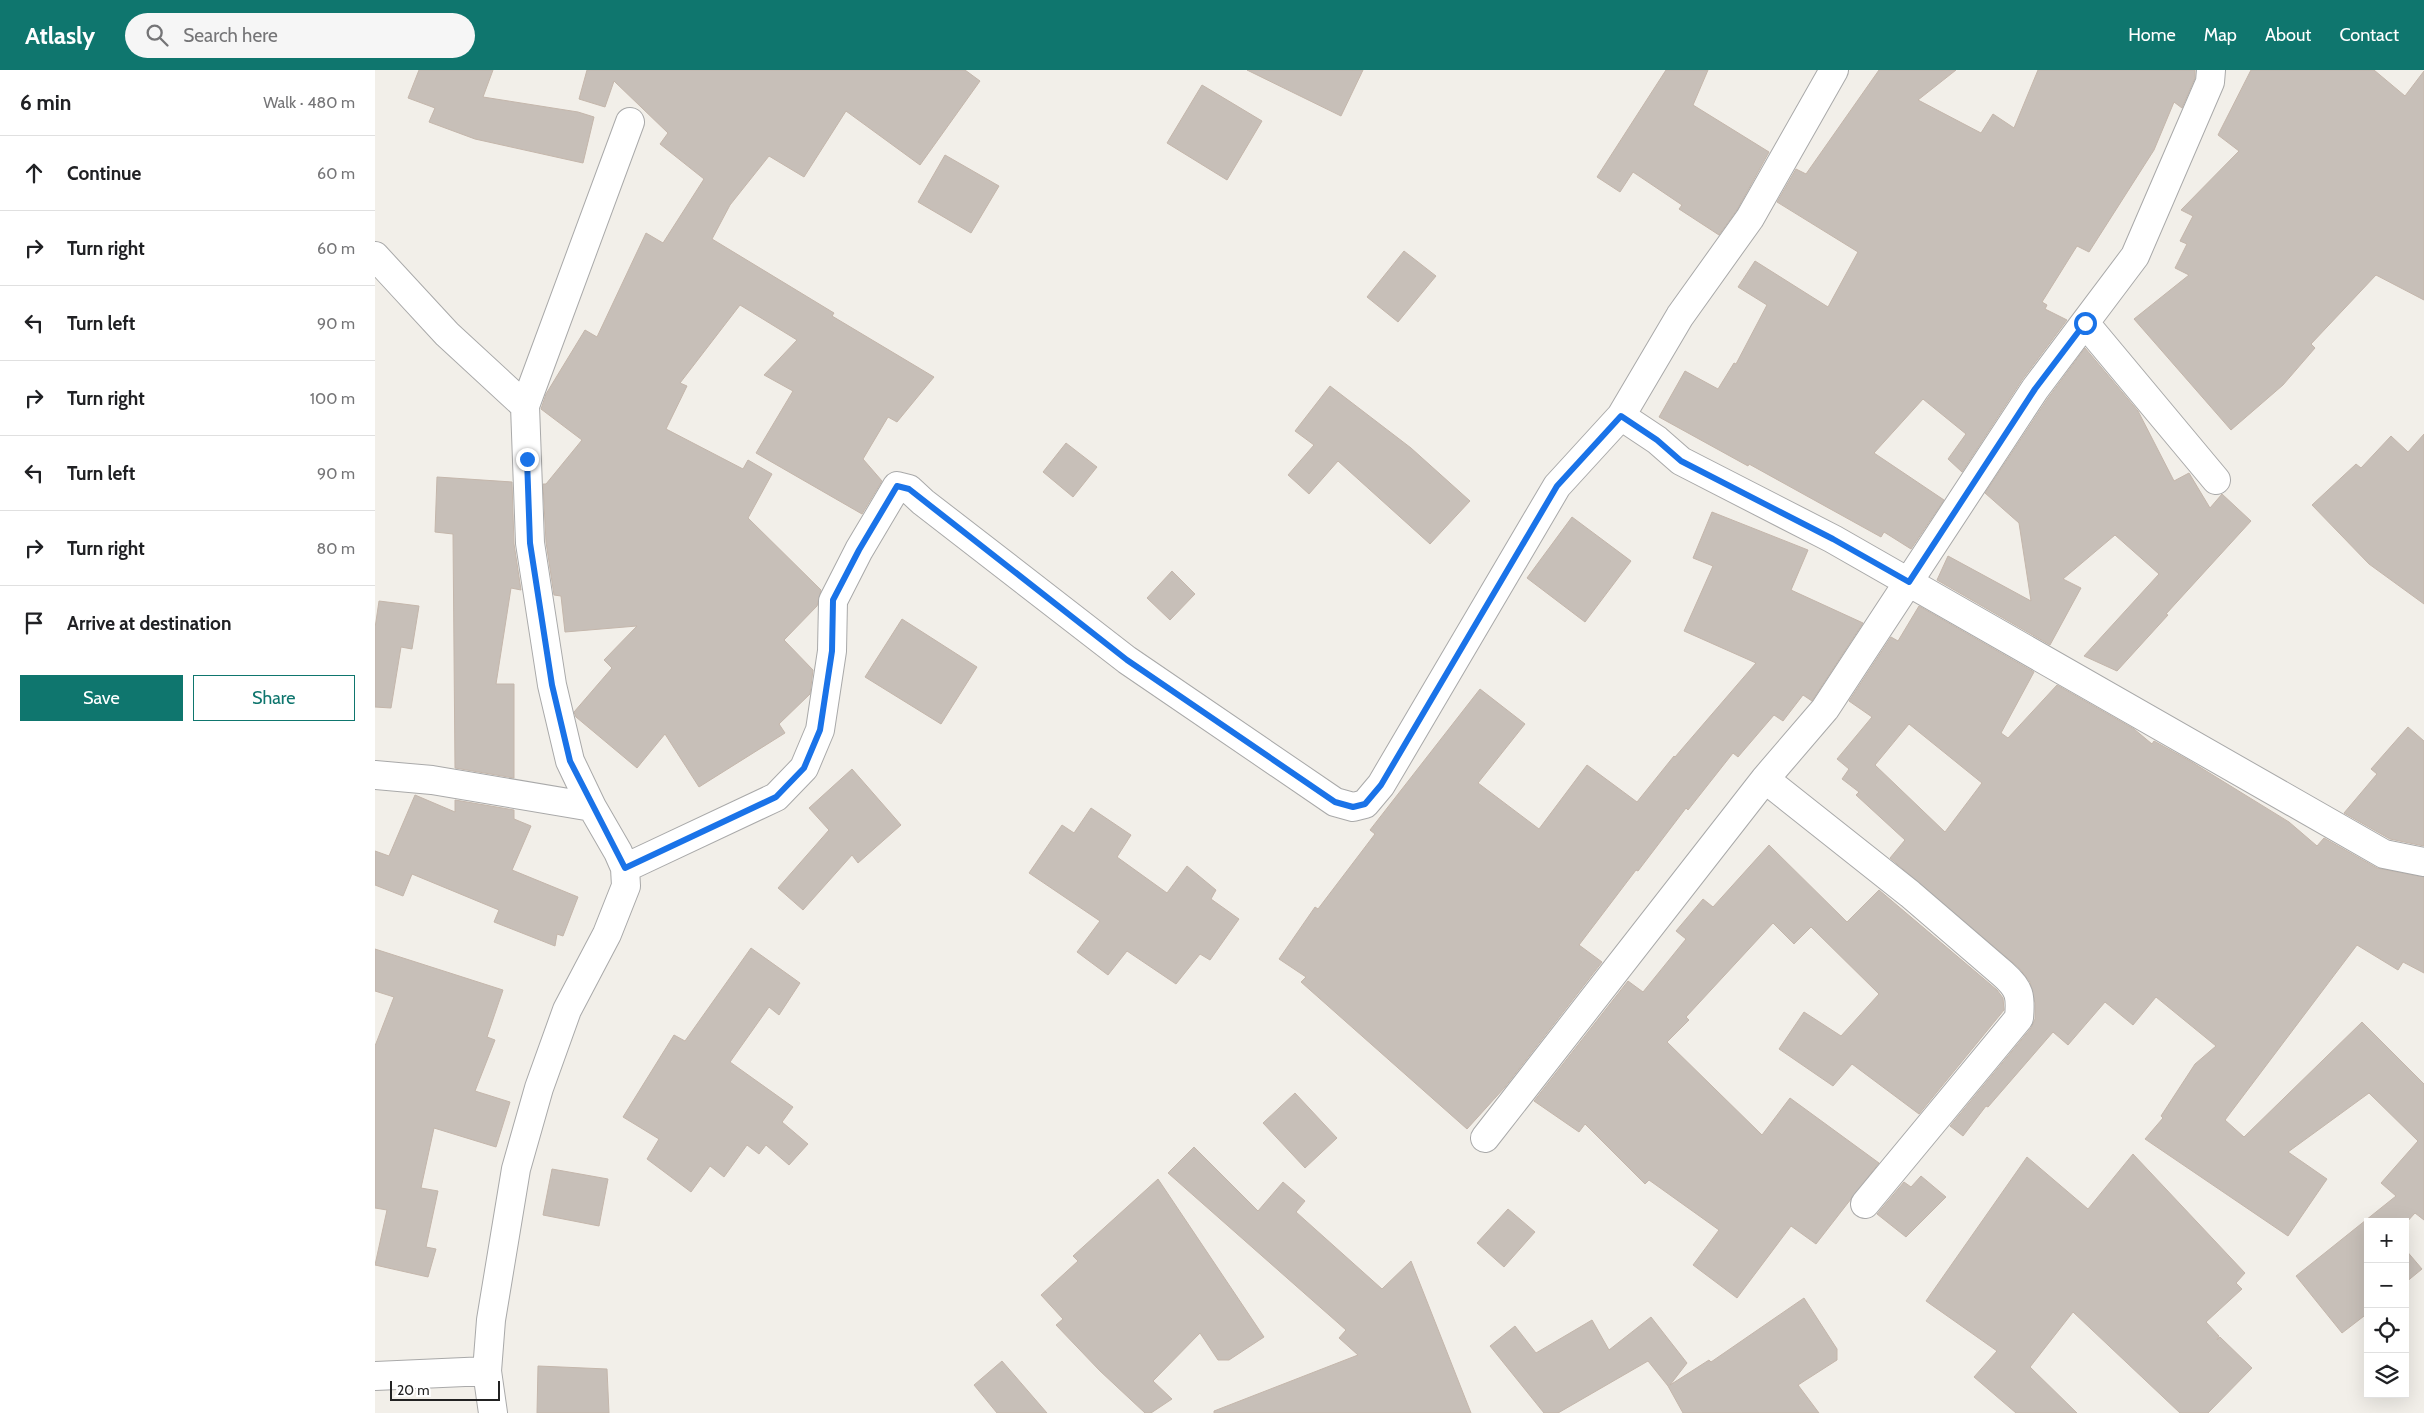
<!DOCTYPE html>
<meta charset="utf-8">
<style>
:root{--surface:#fff;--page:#f6f6f6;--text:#202124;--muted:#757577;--line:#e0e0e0;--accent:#0f766e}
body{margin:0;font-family:Cabin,sans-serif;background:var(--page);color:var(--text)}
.controls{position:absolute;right:15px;bottom:15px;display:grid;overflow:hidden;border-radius:0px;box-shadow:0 5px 20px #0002}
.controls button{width:45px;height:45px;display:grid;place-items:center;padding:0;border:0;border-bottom:1px solid var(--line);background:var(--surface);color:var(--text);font:25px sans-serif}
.scale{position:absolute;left:15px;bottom:12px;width:110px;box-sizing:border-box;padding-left:5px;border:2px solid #222;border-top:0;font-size:14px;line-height:18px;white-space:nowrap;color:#222;-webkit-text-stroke:4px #fff;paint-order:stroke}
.stop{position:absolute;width:15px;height:15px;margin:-11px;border:4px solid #1a73e8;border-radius:50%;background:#fff}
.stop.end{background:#1a73e8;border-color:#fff;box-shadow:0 1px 5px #0008}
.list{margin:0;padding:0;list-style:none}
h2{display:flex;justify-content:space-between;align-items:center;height:65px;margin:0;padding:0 20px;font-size:21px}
h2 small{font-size:16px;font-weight:400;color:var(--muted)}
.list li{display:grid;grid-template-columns:32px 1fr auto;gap:15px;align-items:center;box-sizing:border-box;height:75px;padding:0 20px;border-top:1px solid var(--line)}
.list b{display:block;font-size:19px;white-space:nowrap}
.list em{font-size:16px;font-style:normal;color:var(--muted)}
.actions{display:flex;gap:10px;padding:15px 20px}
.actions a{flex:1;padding:11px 0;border:1px solid var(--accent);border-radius:0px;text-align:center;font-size:18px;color:var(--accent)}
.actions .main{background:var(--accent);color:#fff}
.icon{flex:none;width:28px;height:28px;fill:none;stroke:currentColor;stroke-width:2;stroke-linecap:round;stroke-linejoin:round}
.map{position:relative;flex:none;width:2049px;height:1343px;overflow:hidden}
header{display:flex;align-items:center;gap:30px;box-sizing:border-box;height:70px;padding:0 25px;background:var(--accent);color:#fff}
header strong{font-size:24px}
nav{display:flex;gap:28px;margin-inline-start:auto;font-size:18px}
.search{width:350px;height:45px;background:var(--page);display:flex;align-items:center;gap:12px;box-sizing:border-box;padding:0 18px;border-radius:28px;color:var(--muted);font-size:19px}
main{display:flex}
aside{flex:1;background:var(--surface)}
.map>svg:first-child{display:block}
</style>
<header>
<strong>Atlasly</strong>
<div class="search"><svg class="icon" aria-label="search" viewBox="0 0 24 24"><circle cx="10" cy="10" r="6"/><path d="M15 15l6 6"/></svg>Search here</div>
<nav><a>Home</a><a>Map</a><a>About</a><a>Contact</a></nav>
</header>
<main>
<aside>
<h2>6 min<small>Walk · 480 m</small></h2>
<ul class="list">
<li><svg class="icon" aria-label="ahead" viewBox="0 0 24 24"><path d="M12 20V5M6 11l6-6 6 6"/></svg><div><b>Continue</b></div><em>60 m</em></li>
<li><svg class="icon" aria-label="right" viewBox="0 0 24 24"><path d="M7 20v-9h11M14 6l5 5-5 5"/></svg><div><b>Turn right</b></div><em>60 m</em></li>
<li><svg class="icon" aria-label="left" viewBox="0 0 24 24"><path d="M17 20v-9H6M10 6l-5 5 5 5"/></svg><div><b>Turn left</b></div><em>90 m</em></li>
<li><svg class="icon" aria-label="right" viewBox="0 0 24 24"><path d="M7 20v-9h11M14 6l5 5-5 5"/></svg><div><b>Turn right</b></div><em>100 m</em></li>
<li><svg class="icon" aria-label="left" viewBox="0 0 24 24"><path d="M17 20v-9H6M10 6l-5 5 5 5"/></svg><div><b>Turn left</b></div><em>90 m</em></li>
<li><svg class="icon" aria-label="right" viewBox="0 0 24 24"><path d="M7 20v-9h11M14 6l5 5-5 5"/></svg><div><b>Turn right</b></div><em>80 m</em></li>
<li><svg class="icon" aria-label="arrive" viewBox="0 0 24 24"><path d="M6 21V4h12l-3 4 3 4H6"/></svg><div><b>Arrive at destination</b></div></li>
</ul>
<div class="actions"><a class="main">Save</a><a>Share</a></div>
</aside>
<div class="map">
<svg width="2049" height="1343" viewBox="0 0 2049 1343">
<rect width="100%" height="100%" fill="#f2efe9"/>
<!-- building -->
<path fill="#c7bfb8" stroke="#c4b6ab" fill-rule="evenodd" d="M 44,0 L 118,0 L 108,27 L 203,42 L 219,47 L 208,93 L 100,69 L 54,52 L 60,38 L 33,28 Z
M 212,0 L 590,0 L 605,11 L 545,95 L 471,41 L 429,107 L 394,86 L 355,135 L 337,169 L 459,243 L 457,246 L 559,307 L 522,352 L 513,347 L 488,389 L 507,411 L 487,444 L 381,383 L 418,321 L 389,305 L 422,270 L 365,235 L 305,313 L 312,316 L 291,359 L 368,399 L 373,390 L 397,404 L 373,448 L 446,520 L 442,536 L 409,570 L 438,600 L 435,624 L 404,654 L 410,663 L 324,717 L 290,664 L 262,698 L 201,647 L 199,642 L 237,598 L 229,590 L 262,556 L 190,562 L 186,526 L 179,525 L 171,472 L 168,414 L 171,414 L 207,370 L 166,339 L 171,324 L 210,260 L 222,267 L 271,163 L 288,173 L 329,109 L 285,74 L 293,63 L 239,11 L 230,37 L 204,29 Z
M 872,0 L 988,0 L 966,46 Z
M 1291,0 L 1333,0 L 1318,35 L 1394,82 L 1362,140 L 1344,165 L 1304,139 L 1307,135 L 1258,102 L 1245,122 L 1222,107 Z
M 1504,0 L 1581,0 L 1543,30 L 1606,63 L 1618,44 L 1639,58 L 1663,0 L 1820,0 L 1820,8 L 1807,38 L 1799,32 L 1779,80 L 1714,182 L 1702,176 L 1667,232 L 1672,235 L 1670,239 L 1692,250 L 1647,310 L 1587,402 L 1573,389 L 1591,364 L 1548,329 L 1499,383 L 1569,430 L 1536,479 L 1509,462 L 1506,467 L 1374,394 L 1373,396 L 1284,347 L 1310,301 L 1343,319 L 1359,293 L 1361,294 L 1392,235 L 1363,217 L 1380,191 L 1453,237 L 1483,182 L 1402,132 L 1421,99 L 1431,104 Z
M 1876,0 L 1999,0 L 2030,26 L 2049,1 L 2049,230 L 2001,205 L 1936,274 L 1940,278 L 1908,315 L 1856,360 L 1759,249 L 1814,205 L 1800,198 L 1812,174 L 1805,171 L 1818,146 L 1806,140 L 1864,81 L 1843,65 Z
M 827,15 L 887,51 L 852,110 L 792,73 Z
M 570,85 L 624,116 L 596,163 L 543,132 Z
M 1029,181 L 1061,206 L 1023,252 L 992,227 Z
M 1710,278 L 1763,341 L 1799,411 L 1814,403 L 1835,438 L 1847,424 L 1876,451 L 1791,544 L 1793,545 L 1742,601 L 1709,586 L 1784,504 L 1740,465 L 1688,509 L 1706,518 L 1675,575 L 1562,510 L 1573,486 L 1656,531 L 1644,453 L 1610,423 L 1673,328 Z
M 955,316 L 1036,378 L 1095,431 L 1055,474 L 963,391 L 934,424 L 913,405 L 939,375 L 920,361 Z
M 2049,364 L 2049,534 L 1994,494 L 1937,435 L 1981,394 L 1986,398 L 2016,366 L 2033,382 Z
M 691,373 L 722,397 L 698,427 L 668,402 Z
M 62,407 L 137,412 L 139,474 L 146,520 L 136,518 L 121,614 L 139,614 L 139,708 L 80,698 L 78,464 L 60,462 Z
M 1337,442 L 1433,480 L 1416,520 L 1488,553 L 1437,631 L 1428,625 L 1408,651 L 1399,645 L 1363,687 L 1358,683 L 1313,740 L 1311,738 L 1263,801 L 1261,800 L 1204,875 L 1227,892 L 1130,1017 L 1092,1059 L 926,912 L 931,907 L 904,889 L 940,837 L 943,839 L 1000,764 L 995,760 L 1105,619 L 1150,654 L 1103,713 L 1164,759 L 1212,695 L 1262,732 L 1299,686 L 1300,687 L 1381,593 L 1309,561 L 1338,496 L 1318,488 Z
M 1197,447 L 1256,491 L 1210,552 L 1152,508 Z
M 797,501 L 820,524 L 795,550 L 772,528 Z
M 4,531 L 44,536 L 37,579 L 26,577 L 16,638 L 0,637 L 0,558 Z
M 1544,536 L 1659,602 L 1626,663 L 1633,668 L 1682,615 L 1759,659 L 1777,674 L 1779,671 L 1815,691 L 1914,752 L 1942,776 L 1949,768 L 2002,798 L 2049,807 L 2049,903 L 2028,892 L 2023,900 L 1982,875 L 1850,1050 L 1869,1067 L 1987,952 L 2049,1014 L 2049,1150 L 2040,1143 L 2030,1154 L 2030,1152 L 1993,1152 L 1993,1243 L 1967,1263 L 1921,1206 L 2021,1126 L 2006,1113 L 2043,1071 L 1994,1023 L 1913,1082 L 1952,1109 L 1913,1166 L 1770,1069 L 1788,1048 L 1786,1046 L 1820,994 L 1841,976 L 1781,927 L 1758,955 L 1730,932 L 1693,975 L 1678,962 L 1613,1037 L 1611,1036 L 1588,1066 L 1575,1056 L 1656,958 L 1660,949 L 1660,933 L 1655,912 L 1644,898 L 1515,788 L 1530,770 L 1481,725 L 1484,722 L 1467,709 L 1474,699 L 1462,689 L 1497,647 L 1474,631 L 1516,567 L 1523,571 ZM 1534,654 L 1607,713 L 1570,762 L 1500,695 Z
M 527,549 L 602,597 L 566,654 L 490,607 Z
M 2033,657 L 2049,671 L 2049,776 L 2015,769 L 1969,743 L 2002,704 L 1996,699 Z
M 477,699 L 526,755 L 483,793 L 477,785 L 428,840 L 403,818 L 454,760 L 434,738 Z
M 40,725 L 80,742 L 80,730 L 139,740 L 139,749 L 156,756 L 137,800 L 203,827 L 188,866 L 182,864 L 180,876 L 119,852 L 124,840 L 37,804 L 28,826 L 0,815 L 0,781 L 14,786 Z
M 716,738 L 756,765 L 742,787 L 792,823 L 812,796 L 841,820 L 836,829 L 864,849 L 835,890 L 825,884 L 801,914 L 752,881 L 733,905 L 702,882 L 725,851 L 654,803 L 687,755 L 699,763 Z
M 1394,775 L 1472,852 L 1504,820 L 1622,920 L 1628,928 L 1629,940 L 1544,1044 L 1477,994 L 1458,1016 L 1404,979 L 1429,942 L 1466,966 L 1504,924 L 1436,857 L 1419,874 L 1398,853 L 1311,947 L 1314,950 L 1292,972 L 1387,1065 L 1415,1028 L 1504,1093 L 1441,1174 L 1416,1156 L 1362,1228 L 1318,1195 L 1344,1160 L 1274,1110 L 1270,1114 L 1210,1054 L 1204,1062 L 1159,1031 L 1253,911 L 1268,922 L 1311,869 L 1301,861 L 1328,829 L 1338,837 Z
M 376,878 L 425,913 L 404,945 L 394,937 L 355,992 L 418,1037 L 407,1052 L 433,1074 L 414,1095 L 391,1075 L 384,1084 L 372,1075 L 349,1107 L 335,1096 L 316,1122 L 272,1089 L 284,1069 L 248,1047 L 299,965 L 310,971 Z
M 0,879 L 128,920 L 112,967 L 120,970 L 100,1021 L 135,1032 L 121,1077 L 59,1058 L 46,1118 L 63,1121 L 51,1177 L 61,1179 L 53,1207 L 0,1195 L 12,1140 L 0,1138 L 0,976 L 19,927 L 0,921 Z
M 920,1023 L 962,1068 L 930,1098 L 888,1053 Z
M 819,1077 L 883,1141 L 908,1112 L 930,1131 L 921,1142 L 1007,1219 L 1036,1191 L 1096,1343 L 839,1343 L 839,1341 L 983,1285 L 964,1268 L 971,1260 L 793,1103 Z
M 1758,1084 L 1870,1203 L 1861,1213 L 1867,1219 L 1831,1252 L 1844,1266 L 1842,1270 L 1845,1267 L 1877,1298 L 1833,1343 L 1805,1343 L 1698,1242 L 1655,1297 L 1702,1343 L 1641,1343 L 1599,1307 L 1622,1281 L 1551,1231 L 1652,1087 L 1713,1139 Z
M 177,1099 L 233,1109 L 224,1156 L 168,1145 Z
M 1546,1106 L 1571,1127 L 1531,1167 L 1502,1144 L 1529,1112 L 1536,1117 Z
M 783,1109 L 889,1267 L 854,1290 L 843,1290 L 825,1263 L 778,1311 L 797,1329 L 776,1343 L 770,1343 L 725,1301 L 681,1255 L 688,1249 L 666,1225 L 703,1191 L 698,1186 Z
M 1133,1139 L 1160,1162 L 1129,1197 L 1102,1173 Z
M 2030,1179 L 2047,1199 L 2030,1213 Z
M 1429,1228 L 1462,1279 L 1462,1290 L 1423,1315 L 1444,1343 L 1308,1343 L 1293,1316 L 1273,1291 L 1183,1343 L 1169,1343 L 1115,1276 L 1140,1256 L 1161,1283 L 1217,1250 L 1234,1280 L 1276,1247 L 1312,1293 L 1295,1315 L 1334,1290 L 1336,1292 Z
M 627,1291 L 672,1343 L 622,1343 L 599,1315 Z
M 163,1296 L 232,1299 L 234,1343 L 162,1343 Z"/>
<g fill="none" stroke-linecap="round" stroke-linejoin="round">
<!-- minor casing -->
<g stroke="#a9a9a9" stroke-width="30">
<path id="minor" d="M 0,186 L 72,264 L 150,336 L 255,52
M 1710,253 L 1841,410
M 1246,346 L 1282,370 L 1306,391 L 1458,469 L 2009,784 L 2049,792
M 0,705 L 57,710 L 217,737
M 1390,709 L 1535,824 L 1628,904 C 1645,919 1646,926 1644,948 L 1490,1134
M 250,798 L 401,727 L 429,698 L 445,660 L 457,581 L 458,531 L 484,480 L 522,416 L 534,419 L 548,432 L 752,590 L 960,732 L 978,737 L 990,734 L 1006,715 L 1182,416 L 1246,346 L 1305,246 L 1375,148 L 1459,0
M 1110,1068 L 1390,709 L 1450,639 L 1660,319 L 1760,186 L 1835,12 L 1836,0
M 112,1301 L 118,1343
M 0,1306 L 112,1301 L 116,1250 L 141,1099 L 164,1018 L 192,940 L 232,864 L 251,816 L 250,798 L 243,782 L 217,737 L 195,691 L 177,615 L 155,473 L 150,336"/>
</g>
<!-- minor -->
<use href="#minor" stroke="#fff" stroke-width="28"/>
</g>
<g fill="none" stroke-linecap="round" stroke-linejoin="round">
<!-- route -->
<path stroke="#1a73e8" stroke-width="6" d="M 152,389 L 155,473 L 177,615 L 195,691 L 250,798 L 401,727 L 429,698 L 445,660 L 457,581 L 458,530 L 484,480 L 522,416 L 534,419 L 752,590 L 960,732 L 978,737 L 990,734 L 1006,715 L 1182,416 L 1246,346 L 1282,370 L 1306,391 L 1458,469 L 1534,512 L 1660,319 L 1710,253"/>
</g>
</svg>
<div class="controls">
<button>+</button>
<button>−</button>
<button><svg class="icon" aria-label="locate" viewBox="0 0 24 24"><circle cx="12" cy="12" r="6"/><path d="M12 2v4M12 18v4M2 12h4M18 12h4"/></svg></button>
<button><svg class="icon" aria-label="layers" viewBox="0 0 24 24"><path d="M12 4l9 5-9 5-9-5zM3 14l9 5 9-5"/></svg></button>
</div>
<div class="scale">20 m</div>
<div class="stop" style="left:1710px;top:253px"></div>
<div class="stop end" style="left:152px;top:389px"></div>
</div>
</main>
